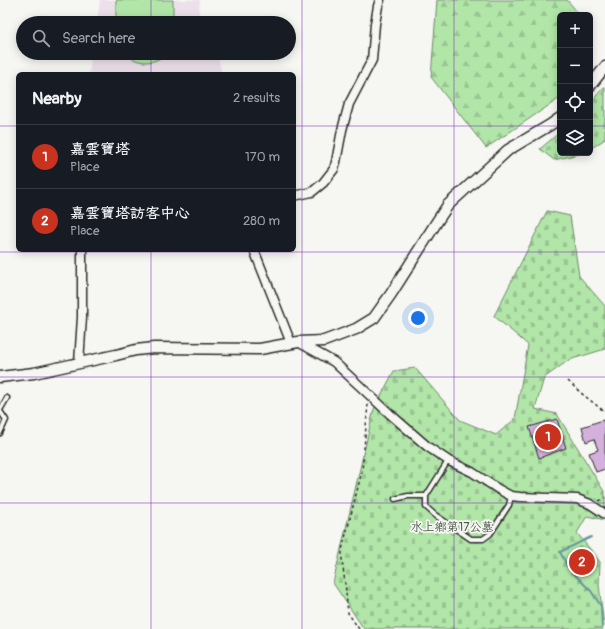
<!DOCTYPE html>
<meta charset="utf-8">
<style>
:root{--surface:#171b24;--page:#242831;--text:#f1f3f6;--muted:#9ea1a6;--line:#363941;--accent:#c8321e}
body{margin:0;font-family:Pangolin,"LXGW WenKai TC",sans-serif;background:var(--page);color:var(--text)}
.controls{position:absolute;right:12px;top:12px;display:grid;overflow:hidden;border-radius:6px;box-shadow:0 2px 10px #0003}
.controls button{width:36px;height:36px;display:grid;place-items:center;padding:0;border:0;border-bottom:1px solid var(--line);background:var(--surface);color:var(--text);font:20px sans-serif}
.you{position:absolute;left:418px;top:318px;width:14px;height:14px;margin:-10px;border:3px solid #fff;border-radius:50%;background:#1a73e8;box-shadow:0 0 0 6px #1a73e833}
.badge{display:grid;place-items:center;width:26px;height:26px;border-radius:50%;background:var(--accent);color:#fff;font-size:13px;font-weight:700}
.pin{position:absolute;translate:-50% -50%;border:2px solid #fff;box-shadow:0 1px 4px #0006}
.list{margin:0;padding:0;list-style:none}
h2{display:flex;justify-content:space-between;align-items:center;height:52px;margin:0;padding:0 16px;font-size:17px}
h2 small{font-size:13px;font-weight:400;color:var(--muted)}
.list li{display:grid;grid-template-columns:26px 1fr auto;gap:12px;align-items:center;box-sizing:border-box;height:64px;padding:0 16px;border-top:1px solid var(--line)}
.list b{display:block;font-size:15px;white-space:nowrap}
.list p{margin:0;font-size:13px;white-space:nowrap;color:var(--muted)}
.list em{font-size:13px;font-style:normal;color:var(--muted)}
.icon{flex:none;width:22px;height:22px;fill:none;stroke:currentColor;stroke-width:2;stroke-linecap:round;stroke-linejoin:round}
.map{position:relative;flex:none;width:605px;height:629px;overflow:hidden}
.search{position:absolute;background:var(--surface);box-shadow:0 2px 10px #0003;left:16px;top:16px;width:280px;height:44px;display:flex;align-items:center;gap:10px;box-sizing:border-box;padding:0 14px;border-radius:22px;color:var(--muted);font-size:15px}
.panel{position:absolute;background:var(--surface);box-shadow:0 2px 10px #0003;left:16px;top:72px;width:280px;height:180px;border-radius:6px}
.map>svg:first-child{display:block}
</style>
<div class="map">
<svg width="605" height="629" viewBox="0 0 605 629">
<defs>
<pattern id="forest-firs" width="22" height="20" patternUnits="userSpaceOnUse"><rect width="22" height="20" fill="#b1e6a8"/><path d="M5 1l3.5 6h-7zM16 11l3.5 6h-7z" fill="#98c591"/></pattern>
<pattern id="cemetery-stones" width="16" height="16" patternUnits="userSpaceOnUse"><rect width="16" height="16" fill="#b1e6a8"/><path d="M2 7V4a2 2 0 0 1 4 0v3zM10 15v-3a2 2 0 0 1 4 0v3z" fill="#98c591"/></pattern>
</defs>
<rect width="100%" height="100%" fill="#f6f6f2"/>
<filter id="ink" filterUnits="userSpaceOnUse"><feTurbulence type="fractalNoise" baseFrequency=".025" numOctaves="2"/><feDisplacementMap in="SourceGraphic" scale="8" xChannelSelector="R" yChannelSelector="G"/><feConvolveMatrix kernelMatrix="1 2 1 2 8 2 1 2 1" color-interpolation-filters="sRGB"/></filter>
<g filter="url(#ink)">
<!-- built -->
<path fill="#ece1eb" d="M 100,0 L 200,0 L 198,23 L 97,23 Z
M 92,53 L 217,53 L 222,74 L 89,74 Z"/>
<!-- green -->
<path fill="#b1e6a8" stroke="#6e886a" d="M 116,0 L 173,0 L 173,23 L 116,23 Z
M 125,53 L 167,53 C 155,65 137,65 125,53 Z"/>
<!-- forest -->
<path fill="url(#forest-firs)" stroke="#6e886a" d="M 437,0 L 567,0 L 580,15 L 560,15 L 560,98 L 486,148 L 431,77 Z"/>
<!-- cemetery -->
<path fill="url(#cemetery-stones)" stroke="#6e886a" d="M 604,87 L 605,87 L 605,139 L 590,149 L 590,103 Z
M 560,132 L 560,153 L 583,153 L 554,160 L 540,149 Z
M 547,211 L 570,216 L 579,276 L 605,306 L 605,349 L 569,360 L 544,378 L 535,409 L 557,414 L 605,493 L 605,520 L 587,516 L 577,533 L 600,562 L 599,585 L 604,626 L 602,629 L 364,629 L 333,583 L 374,409 L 394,371 L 415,368 L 460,420 L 496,435 L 515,419 L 528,345 L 494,316 Z"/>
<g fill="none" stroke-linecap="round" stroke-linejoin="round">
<!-- stream -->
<path stroke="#67989b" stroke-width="2" d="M 591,537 L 560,552 L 569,569 L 591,591 L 601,606 L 602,629"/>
</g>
<!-- building -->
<path fill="#d4b1dc" stroke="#2b2b2b" d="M 557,419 L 566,448 L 539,458 L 529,427 Z
M 603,420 L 605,426 L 605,469 L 596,472 L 589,453 L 598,450 L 594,439 L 586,442 L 582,427 Z
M 581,550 L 593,567 L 582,575 L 570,558 Z"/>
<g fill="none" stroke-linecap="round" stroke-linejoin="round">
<!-- service casing -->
<g stroke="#2b2b2b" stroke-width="7">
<path id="service" d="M 0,410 L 7,398
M 0,411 L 6,420 L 0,433
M 448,461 L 426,496 L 426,507 L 435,515 L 471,539 L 483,539 L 490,534 L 509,505 L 511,496
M 395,499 L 408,496 L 426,496"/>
</g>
<!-- minor casing -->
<g stroke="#2b2b2b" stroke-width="11">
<path id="minor" d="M 294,196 L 312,192 L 323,183 L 334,169 L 336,162 L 342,130 L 349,104 L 372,60 L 375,24 L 378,6 L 380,0
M 254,250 L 291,343
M 298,342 L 334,362 L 390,414 L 428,447 L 449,461 L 472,472 L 498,489 L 511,496 L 520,497 L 577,499 L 590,504 L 605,514
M 79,363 L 82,317 L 82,250"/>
</g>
<!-- tertiary casing -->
<g stroke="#2b2b2b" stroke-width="13">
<path id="tertiary" d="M 590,86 L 605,67
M 0,377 L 34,373 L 116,355 L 136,350 L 154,348 L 260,349 L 298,342 L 324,341 L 356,329 L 374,318 L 391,294 L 438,220 L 448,205 L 508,150 L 550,125 L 560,118"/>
</g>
<!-- path -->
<path stroke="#2b2b2b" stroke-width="1.5" stroke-dasharray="3 3" stroke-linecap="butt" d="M 568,381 L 581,393 L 605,412
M 599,501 L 605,498
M 359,629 L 348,613 L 345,583 L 342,560 L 342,550 L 362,471 L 368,404"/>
<!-- service -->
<use href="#service" stroke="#f6f6f2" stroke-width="4"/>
<!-- minor -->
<use href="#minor" stroke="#f6f6f2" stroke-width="8"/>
<!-- tertiary -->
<use href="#tertiary" stroke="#f6f6f2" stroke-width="10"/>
</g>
</g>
<!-- grid -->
<path fill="none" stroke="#7b2cbf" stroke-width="1" stroke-opacity="0.55" d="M 151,0 L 151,23M 302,0 L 302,629M 454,0 L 454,629M 151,53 L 151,74M 0,126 L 18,126M 294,126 L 560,126M 590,126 L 605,126M 151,250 L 151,629M 0,252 L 605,252M 0,377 L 605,377M 0,503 L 605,503"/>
<g text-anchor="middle" stroke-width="3.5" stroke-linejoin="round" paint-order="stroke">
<!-- park labels -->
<g font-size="12" fill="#4c5a4a" stroke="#f6f6f2">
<text x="452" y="531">水上鄉第17公墓</text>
</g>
</g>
</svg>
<div class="controls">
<button>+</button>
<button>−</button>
<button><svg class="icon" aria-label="locate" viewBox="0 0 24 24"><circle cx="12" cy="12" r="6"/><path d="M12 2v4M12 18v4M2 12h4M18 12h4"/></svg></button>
<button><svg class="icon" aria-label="layers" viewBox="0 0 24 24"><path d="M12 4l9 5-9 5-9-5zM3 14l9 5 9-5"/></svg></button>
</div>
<div class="you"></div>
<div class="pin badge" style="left:548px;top:437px">1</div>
<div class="pin badge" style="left:582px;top:562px">2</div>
<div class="search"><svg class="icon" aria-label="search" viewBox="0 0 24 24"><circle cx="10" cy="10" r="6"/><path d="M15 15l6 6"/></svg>Search here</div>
<section class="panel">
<h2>Nearby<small>2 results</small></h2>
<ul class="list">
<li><span class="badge">1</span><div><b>嘉雲寶塔</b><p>Place</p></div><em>170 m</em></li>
<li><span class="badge">2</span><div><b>嘉雲寶塔訪客中心</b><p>Place</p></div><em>280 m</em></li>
</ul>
</section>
</div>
